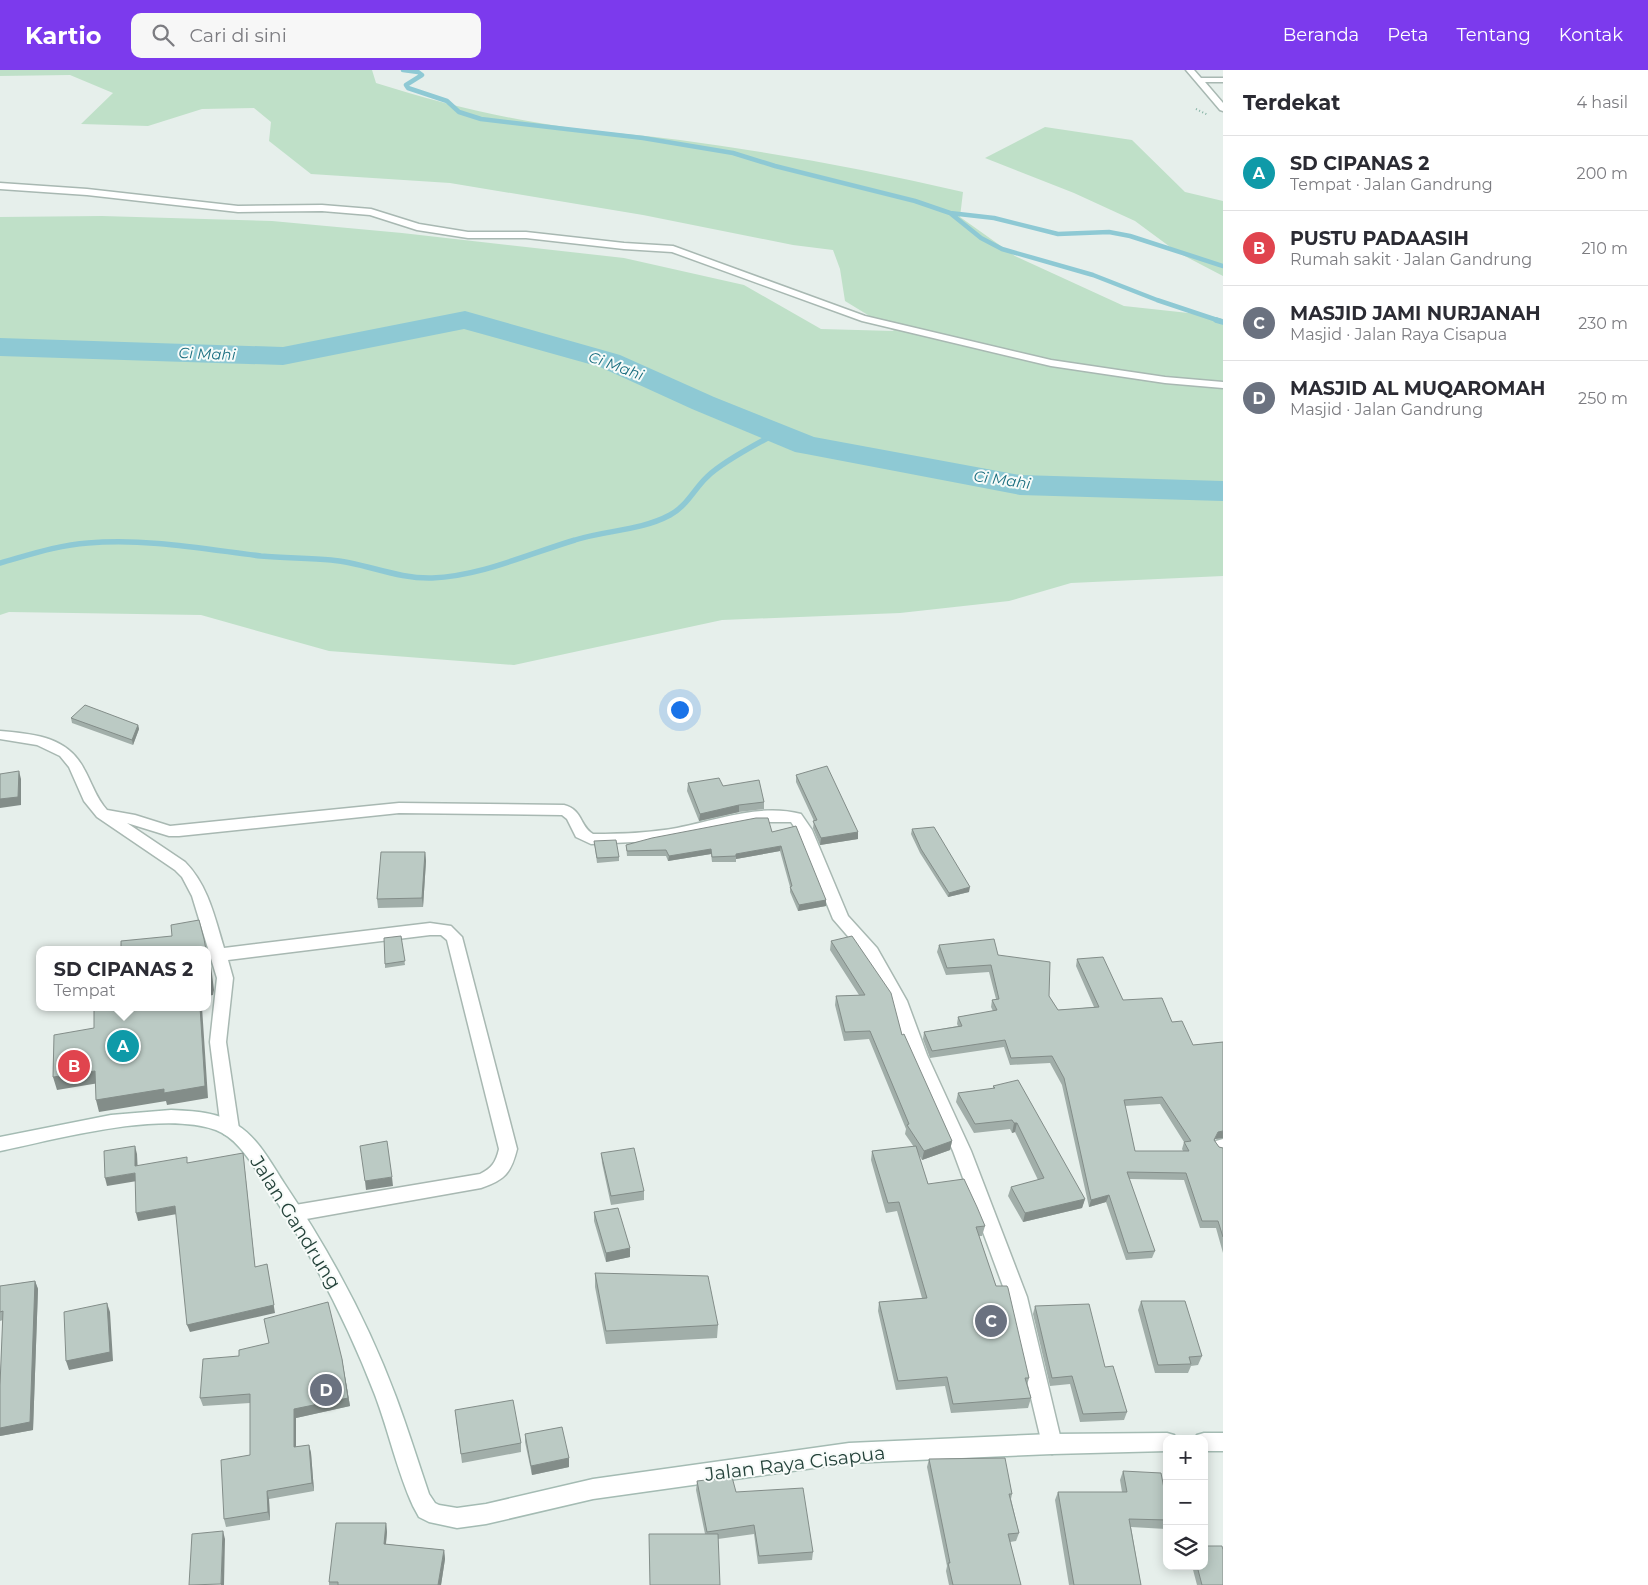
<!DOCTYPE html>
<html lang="id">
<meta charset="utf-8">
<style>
:root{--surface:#fff;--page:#f7f7f7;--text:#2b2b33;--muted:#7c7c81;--line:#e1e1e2;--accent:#7c3aed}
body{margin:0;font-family:Montserrat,sans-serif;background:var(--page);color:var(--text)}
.controls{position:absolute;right:15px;bottom:15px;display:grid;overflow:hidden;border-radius:10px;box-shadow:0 2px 12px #0003}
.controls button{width:45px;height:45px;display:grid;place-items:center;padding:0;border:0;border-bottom:1px solid var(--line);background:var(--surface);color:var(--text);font:25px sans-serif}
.you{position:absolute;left:679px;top:639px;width:18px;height:18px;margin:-12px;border:4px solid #fff;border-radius:50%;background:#1a73e8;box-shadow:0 0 0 8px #1a73e833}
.badge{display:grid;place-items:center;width:32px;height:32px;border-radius:50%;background:var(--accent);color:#fff;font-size:16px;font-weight:700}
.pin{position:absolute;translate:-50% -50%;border:2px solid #fff;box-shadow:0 1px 5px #0006}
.popup{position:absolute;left:36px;top:876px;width:175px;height:65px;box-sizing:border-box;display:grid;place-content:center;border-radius:10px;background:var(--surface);filter:drop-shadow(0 1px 4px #0005);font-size:16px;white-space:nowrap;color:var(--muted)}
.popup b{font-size:19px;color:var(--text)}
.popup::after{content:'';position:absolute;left:50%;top:100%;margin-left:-10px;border:10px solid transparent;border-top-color:var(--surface)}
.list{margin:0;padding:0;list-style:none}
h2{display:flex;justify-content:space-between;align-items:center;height:65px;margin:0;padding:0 20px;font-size:21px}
h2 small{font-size:16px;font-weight:400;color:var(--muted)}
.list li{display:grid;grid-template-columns:32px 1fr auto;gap:15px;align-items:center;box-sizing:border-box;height:75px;padding:0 20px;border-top:1px solid var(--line)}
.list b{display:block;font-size:19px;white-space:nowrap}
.list p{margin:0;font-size:16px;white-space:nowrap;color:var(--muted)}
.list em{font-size:16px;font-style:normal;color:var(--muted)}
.icon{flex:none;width:28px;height:28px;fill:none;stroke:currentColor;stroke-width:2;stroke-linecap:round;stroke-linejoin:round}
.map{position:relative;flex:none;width:1223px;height:1515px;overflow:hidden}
header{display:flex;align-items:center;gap:30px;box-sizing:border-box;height:70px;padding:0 25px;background:var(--accent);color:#fff}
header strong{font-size:24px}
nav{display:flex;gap:28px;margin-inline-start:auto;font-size:18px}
.search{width:350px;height:45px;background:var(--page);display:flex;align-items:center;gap:12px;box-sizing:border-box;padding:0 18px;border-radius:10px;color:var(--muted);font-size:19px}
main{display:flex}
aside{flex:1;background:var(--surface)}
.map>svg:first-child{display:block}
</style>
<header>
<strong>Kartio</strong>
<div class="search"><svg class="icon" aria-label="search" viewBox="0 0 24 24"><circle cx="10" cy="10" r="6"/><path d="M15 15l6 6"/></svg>Cari di sini</div>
<nav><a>Beranda</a><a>Peta</a><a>Tentang</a><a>Kontak</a></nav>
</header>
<main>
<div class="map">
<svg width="1223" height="1515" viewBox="0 0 1223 1515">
<rect width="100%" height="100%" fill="#e6efeb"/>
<!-- green -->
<path fill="#bfe0c8" d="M 0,0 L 372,0 L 376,13 C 439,33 505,49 571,58 C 607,63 644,65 680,70 C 775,83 869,100 963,122 L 960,147 L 1015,186 L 1124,236 L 1207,245 L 1223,249 L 1223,506 L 1071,513 L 1009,531 L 900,543 L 722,550 L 514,595 L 329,581 L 201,545 L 9,542 L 0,545 L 0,147 L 102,146 L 272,151 L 402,163 L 624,188 L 744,215 L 821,259 L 894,261 L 845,231 L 840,199 L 833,180 L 793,175 L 643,145 L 450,113 L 311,104 L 269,71 L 271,52 L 254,38 L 202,39 L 148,56 L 81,54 L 113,23 L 70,5 L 0,6 Z
M 1045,57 L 1132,70 L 1185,122 L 1223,131 L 1223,206 L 1177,182 L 1135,151 L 1074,123 L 985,88 Z"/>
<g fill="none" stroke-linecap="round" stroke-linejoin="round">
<!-- stream-far1 -->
<path stroke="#8ec9d4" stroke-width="4.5" d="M 403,0 L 418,2 L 422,5 L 406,15 L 408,18 L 447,31 L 459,42 L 481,49 L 643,68 L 733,83 L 775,96 L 915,131 L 950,143 L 981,168 L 1002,179 L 1093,205 L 1157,230 L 1220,251
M 950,143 L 994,148 L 1058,164 L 1109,162 L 1130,166 L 1223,196"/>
<!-- stream -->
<path stroke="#8ec9d4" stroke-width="5.5" d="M 1216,250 L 1223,252
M 0,493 C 29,485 58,475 88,473 C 146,468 204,479 261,486 C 284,488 307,488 331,490 C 365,493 397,509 432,508 C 481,506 528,484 575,470 C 606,460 640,461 670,445 C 687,436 694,419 707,407 C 722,392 758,373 777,363"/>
<!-- river -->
<path fill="#8ec9d4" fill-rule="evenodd" d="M 465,241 L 620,285 L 714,327 L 814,367 L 1020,405 L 1223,411 L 1223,431 L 1020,425 L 806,384 L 795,382 L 692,339 L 600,297 L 464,259 L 283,295 L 0,286 L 0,268 L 283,277 Z"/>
<!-- street casing -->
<g stroke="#a8b8b2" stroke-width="3">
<path id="street" d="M 1186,0 L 1194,0 L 1201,8 L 1223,8 L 1223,12 L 1205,12 L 1223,33 L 1223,41 L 1220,40 Z
M 0,113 L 87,119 L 238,136 L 322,135 L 371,139 L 419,154 L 468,162 L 526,162 L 624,173 L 673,176 L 865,246 L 1051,290 L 1165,307 L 1223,312 L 1223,318 L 1165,313 L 1051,296 L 862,251 L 672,182 L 624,179 L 526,168 L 468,168 L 417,160 L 370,145 L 322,141 L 238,142 L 87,125 L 0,119 Z
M 0,661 C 33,664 67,666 84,699 C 92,713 96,728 107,740 L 135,745 L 170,756 L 399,733 L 564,735 C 583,740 579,755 593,764 C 621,764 649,763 677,758 C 717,750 761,733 801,744 L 812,760 L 848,846 L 877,878 L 907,931 L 927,985 L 971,1081 L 1027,1227 L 1062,1374 L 1059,1381 L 1052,1384 L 1045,1381 L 1042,1374 L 1007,1227 L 953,1081 L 909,985 L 891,931 L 865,886 L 833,849 L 797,761 L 791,752 L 755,752 L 655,771 L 591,774 L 576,767 L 567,749 L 562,745 L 399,743 L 179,766 L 169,766 L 127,753 L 185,792 C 208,815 215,848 224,878 L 430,853 L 451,856 L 462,867 L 517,1079 C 511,1103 505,1110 481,1118 L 295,1151 L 288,1148 L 286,1143 L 288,1138 L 295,1135 L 480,1104 C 492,1098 496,1092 499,1079 L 447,870 L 441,865 L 430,865 L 228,890 L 233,908 L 226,972 L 239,1059 L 236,1064 L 230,1066 L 224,1064 L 221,1059 L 210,972 L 217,908 L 192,826 L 182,807 L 175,800 L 97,747 L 84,731 L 69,697 L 60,686 L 37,675 L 0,669 Z
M 1223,1069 L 1223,1084 L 1217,1082 L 1213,1076 L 1216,1071 Z"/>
</g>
<!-- secondary casing -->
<g stroke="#a4bbb3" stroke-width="3">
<path id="secondary" d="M 171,1040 C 193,1041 218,1042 237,1055 C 258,1068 271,1093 284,1113 C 329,1180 368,1252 396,1327 C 408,1359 418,1392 429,1424 L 435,1433 L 439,1435 L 457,1438 L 486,1434 L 593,1409 L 849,1373 L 1052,1364 L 1167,1363 L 1174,1365 L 1176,1369 L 1167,1369 L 1167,1381 L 1052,1384 L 849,1393 L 593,1429 L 486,1454 L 457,1458 L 429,1452 L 419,1447 L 413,1436 C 397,1401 389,1362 375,1325 C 347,1252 311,1183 268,1118 C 254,1098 240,1069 216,1060 C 162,1040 57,1069 0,1081 L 0,1067 L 111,1045 Z
M 1204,1363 L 1223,1363 L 1223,1381 L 1204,1381 L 1204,1369 L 1195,1369 L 1197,1365 Z"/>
</g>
<!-- path -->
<path stroke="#86b3a5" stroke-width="2" stroke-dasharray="1 2.5" stroke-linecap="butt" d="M 1196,39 L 1208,45"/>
<!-- street -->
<use href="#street" fill="#fff" fill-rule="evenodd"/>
<!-- secondary -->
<use href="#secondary" fill="#fff" fill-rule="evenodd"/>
</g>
<!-- wall -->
<path fill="#a1aea9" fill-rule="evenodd" d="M 71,648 L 138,655 L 139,659 L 133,675 L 72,653 Z
M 796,705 L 858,762 L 858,769 L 820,775 L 813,758 L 814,751 L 796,712 Z
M 688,713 L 723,716 L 764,732 L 764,739 L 739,742 L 699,751 L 687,721 Z
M 912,759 L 969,822 L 948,827 L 920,783 L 911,764 Z
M 772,762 L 826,830 L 826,836 L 798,841 L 790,822 L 790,817 L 780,781 L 736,789 L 736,792 L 712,792 L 711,784 L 668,791 L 666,786 L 627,786 L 626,775 Z
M 594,771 L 619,787 L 619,791 L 597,793 Z
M 425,782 L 426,791 L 423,837 L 378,838 L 377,829 Z
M 401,866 L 405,895 L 385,898 L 385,894 Z
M 831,871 L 902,965 L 952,1071 L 950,1080 L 922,1090 L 917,1082 L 928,1114 L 985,1156 L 982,1166 L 979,1166 L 996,1216 L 1029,1308 L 1027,1315 L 1031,1328 L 1028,1338 L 951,1343 L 945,1316 L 896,1320 L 878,1241 L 879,1232 L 922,1228 L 897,1141 L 886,1143 L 871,1090 L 872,1081 L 914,1077 L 905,1064 L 906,1059 L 869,969 L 844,971 L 835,935 L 836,926 L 859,925 L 830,880 Z
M 939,875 L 998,885 L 1049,926 L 1058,940 L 1094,937 L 1076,896 L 1077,889 L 1123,930 L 1172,952 L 1193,975 L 1223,972 L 1223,1068 L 1215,1069 L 1215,1071 L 1219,1077 L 1223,1078 L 1223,1183 L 1216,1158 L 1200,1158 L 1184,1110 L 1129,1109 L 1155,1181 L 1152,1188 L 1126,1190 L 1106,1132 L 1089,1137 L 1062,1015 L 1050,993 L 1010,995 L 1004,977 L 930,988 L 923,969 L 924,962 L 958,956 L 957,954 L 958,947 L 993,941 L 991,937 L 992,930 L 996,929 L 989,902 L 946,905 L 937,882 ZM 1160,1034 L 1184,1072 L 1182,1079 L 1183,1081 L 1135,1081 L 1125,1036 Z
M 993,1016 L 1085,1129 L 1082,1138 L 1023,1152 L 1008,1126 L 1011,1117 L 1038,1110 L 1015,1062 L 1012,1063 L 1010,1059 L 974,1063 L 956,1032 L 958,1023 L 993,1019 Z
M 601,1083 L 644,1121 L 644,1130 L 611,1135 L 602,1093 Z
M 594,1142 L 630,1187 L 606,1192 L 594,1151 Z
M 595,1203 L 718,1255 L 717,1268 L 606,1274 L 595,1217 Z
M 35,1211 L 38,1219 L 33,1360 L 0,1366 L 0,1315 L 3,1250 L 0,1251 L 0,1216 Z
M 1141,1231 L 1202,1286 L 1198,1295 L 1191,1296 L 1188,1303 L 1155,1303 L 1138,1240 Z
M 1035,1236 L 1105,1297 L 1127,1342 L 1124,1350 L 1080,1352 L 1070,1314 L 1050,1316 L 1033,1244 Z
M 342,1289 L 350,1336 L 296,1348 L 296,1377 L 309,1375 L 311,1383 L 314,1421 L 269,1429 L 270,1450 L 226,1457 L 224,1449 L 250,1385 L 250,1333 L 203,1336 L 200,1328 Z
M 456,1349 L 521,1373 L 521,1382 L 462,1393 Z
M 525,1364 L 569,1388 L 569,1397 L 532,1405 L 525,1372 Z
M 929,1389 L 1012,1424 L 1011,1429 L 1019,1463 L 1016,1471 L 1010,1472 L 1021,1515 L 949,1515 L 946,1501 L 947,1496 L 927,1397 Z
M 1123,1401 L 1167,1434 L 1166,1459 L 1131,1457 L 1141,1515 L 1069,1515 L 1055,1430 L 1058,1422 L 1122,1422 L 1120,1410 Z
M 697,1411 L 736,1422 L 813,1482 L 812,1490 L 758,1494 L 754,1464 L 718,1469 L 705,1464 L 696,1420 Z
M 386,1453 L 387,1462 L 386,1474 L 444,1480 L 445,1489 L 441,1515 L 329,1515 L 329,1512 Z
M 1192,1496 L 1204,1496 L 1223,1515 L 1197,1515 Z"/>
<!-- shaded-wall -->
<path fill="#838d89" d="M 138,655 L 139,659 L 133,675 L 132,670 Z
M 19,701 L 21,709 L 21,735 L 0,738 L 0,729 Z
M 739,735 L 739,742 L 699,751 L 700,744 Z
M 858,762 L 858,769 L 820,775 L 821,768 Z
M 781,776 L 780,781 L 736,789 L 736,784 Z
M 711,779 L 711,784 L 668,791 L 669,786 Z
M 425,782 L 426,791 L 423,837 L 422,828 Z
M 970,817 L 969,822 L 948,827 L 949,823 Z
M 826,830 L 826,836 L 798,841 L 799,835 Z
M 209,884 L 211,896 L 214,920 L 213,925 L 207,926 Z
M 200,937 L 202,937 L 208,1028 L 167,1035 L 166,1031 L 99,1042 L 96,1030 Z
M 95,1001 L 99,1013 L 57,1020 L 53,1007 Z
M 1014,1053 L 1017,1053 L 1015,1062 L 1012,1063 Z
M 1223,1061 L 1223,1068 L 1215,1069 L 1211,1077 L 1218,1062 Z
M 952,1071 L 950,1080 L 922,1090 L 924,1081 Z
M 135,1076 L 137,1084 L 138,1104 L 135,1096 Z
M 243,1083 L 244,1091 L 256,1205 L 255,1197 Z
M 135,1103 L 137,1111 L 107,1116 L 105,1108 Z
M 392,1107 L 393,1116 L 366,1120 L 365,1111 Z
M 1109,1125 L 1106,1132 L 1089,1137 L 1091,1130 Z
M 1085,1129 L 1082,1138 L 1023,1152 L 1025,1143 Z
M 175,1136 L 177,1144 L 138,1151 L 136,1143 Z
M 630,1178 L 630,1187 L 606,1192 L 606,1183 Z
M 267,1194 L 275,1243 L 190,1262 L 187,1255 Z
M 35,1211 L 38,1219 L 33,1360 L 0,1366 L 0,1358 Z
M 107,1233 L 110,1242 L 113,1291 L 69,1300 L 66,1291 Z
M 342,1289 L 350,1336 L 296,1348 L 296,1385 L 294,1377 L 294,1339 Z
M 309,1375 L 311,1383 L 314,1421 L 312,1413 Z
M 569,1388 L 569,1397 L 532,1405 L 531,1396 Z
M 267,1421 L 269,1429 L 270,1450 L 268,1442 Z
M 386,1453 L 387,1462 L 385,1482 L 384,1474 Z
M 223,1461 L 225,1469 L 224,1515 L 221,1515 Z
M 444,1480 L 445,1489 L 441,1515 L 438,1515 Z"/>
<!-- building -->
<path fill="#bbcac4" stroke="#838d89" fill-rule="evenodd" d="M 85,635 L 138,655 L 132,670 L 71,648 Z
M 827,696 L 858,762 L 821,768 L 813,751 L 817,750 L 796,705 Z
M 19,701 L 18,727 L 0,729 L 0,704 Z
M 719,708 L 723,716 L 759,710 L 764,732 L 739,735 L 700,744 L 688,713 Z
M 756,748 L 768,748 L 772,762 L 796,756 L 826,830 L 799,835 L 790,817 L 792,816 L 781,776 L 736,784 L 736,786 L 712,787 L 711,779 L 669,786 L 666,780 L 627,781 L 626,775 L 652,768 Z
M 934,757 L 970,817 L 949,823 L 921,779 L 912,759 Z
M 616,770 L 619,787 L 597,788 L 594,771 Z
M 381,782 L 425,782 L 422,828 L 377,829 Z
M 199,850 L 204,869 L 206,880 L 121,880 L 121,871 L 172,866 L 171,855 Z
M 401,866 L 405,891 L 385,894 L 384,868 Z
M 852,866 L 891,923 L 902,965 L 904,964 L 952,1071 L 924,1081 L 907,1055 L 909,1054 L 870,961 L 845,962 L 836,926 L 865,925 L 831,871 Z
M 994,869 L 998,885 L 1050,892 L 1049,926 L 1058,940 L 1099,937 L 1077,889 L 1103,887 L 1123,930 L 1162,928 L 1172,952 L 1182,951 L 1193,975 L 1223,972 L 1223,1061 L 1218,1062 L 1214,1070 L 1219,1077 L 1223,1078 L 1223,1167 L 1218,1151 L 1202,1151 L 1186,1103 L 1127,1102 L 1155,1181 L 1128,1183 L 1109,1125 L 1091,1130 L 1064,1008 L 1052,986 L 1011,988 L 1005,970 L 932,981 L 924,962 L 962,956 L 958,947 L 997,940 L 992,930 L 999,929 L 991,895 L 947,898 L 939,875 ZM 1162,1027 L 1191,1071 L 1184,1072 L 1189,1081 L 1135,1081 L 1124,1030 Z
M 207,884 L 209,884 L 211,908 L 211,913 L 207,913 Z
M 94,937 L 200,937 L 205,1016 L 164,1023 L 164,1019 L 96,1030 L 95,1001 L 53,1007 L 54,965 L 94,958 Z
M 1018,1010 L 1085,1129 L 1025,1143 L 1011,1117 L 1044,1108 L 1017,1053 L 1014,1053 L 1012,1050 L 975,1054 L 958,1023 L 995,1018 L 993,1016 Z
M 387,1071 L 392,1107 L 365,1111 L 360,1076 Z
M 135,1076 L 135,1096 L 187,1087 L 187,1093 L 243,1083 L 255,1197 L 267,1194 L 274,1235 L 187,1255 L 175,1136 L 136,1143 L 135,1103 L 105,1108 L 104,1081 Z
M 916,1076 L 928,1114 L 964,1109 L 977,1137 L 985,1156 L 976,1157 L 996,1216 L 1007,1216 L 1008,1218 L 1029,1308 L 1025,1308 L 1031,1328 L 953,1334 L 947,1307 L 898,1311 L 879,1232 L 927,1228 L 899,1132 L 888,1133 L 872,1081 Z
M 634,1078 L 644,1121 L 611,1126 L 601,1083 Z
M 618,1138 L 630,1178 L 606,1183 L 594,1142 Z
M 595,1203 L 708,1206 L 718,1255 L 606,1261 Z
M 35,1211 L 30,1352 L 0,1358 L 0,1315 L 3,1241 L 0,1242 L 0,1216 Z
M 1141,1231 L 1185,1231 L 1202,1286 L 1189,1287 L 1191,1294 L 1158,1295 Z
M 328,1232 L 342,1289 L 348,1328 L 294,1339 L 294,1377 L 309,1375 L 312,1413 L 267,1421 L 268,1442 L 224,1449 L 221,1390 L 250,1385 L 250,1324 L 200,1328 L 203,1289 L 239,1286 L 239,1280 L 269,1273 L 264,1249 Z
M 107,1233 L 110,1282 L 66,1291 L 64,1242 Z
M 1089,1234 L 1105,1297 L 1113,1296 L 1127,1342 L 1083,1344 L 1072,1306 L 1052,1308 L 1035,1236 Z
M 513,1330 L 521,1373 L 461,1384 L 455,1340 Z
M 562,1357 L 569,1388 L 531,1396 L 525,1364 Z
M 1005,1388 L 1012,1424 L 1009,1424 L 1019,1463 L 1008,1464 L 1021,1515 L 953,1515 L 948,1493 L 950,1493 L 929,1389 Z
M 1123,1401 L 1161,1403 L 1167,1434 L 1167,1450 L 1129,1449 L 1141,1515 L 1074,1515 L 1058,1422 L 1127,1422 Z
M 732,1407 L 736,1422 L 803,1418 L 813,1482 L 759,1486 L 754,1455 L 707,1462 L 697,1411 Z
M 336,1453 L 386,1453 L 384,1474 L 444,1480 L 438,1515 L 338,1515 L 338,1512 L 329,1512 Z
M 223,1461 L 221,1514 L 189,1515 L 192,1464 Z
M 649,1464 L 718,1464 L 720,1515 L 650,1515 Z
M 1204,1476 L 1222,1476 L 1223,1480 L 1223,1515 L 1202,1515 L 1197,1496 L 1204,1496 Z"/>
<g text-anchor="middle" stroke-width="4" stroke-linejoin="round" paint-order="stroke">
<!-- far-water labels -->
<g font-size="15" font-style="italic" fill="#1c6f80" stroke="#f7fbf9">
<text transform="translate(207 284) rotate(2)" y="5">Ci Mahi</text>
<text transform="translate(616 296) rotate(20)" y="5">Ci Mahi</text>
<text transform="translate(1002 410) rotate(8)" y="5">Ci Mahi</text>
</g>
<!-- near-street labels -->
<g font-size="19" fill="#24423a" stroke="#f7fbf9">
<text transform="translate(296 1152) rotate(58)" y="7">Jalan Gandrung</text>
<text transform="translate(795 1393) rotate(-7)" y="7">Jalan Raya Cisapua</text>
</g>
</g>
</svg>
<div class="controls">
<button>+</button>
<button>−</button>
<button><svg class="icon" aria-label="layers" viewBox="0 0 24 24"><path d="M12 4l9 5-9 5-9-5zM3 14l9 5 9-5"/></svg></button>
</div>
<div class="you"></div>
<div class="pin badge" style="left:123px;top:976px;background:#0f9aa8">A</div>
<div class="popup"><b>SD CIPANAS 2</b>Tempat</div>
<div class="pin badge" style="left:74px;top:996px;background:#e0444e">B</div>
<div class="pin badge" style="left:991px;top:1251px;background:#6b7280">C</div>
<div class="pin badge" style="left:326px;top:1320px;background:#6b7280">D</div>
</div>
<aside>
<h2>Terdekat<small>4 hasil</small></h2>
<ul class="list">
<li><span class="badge" style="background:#0f9aa8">A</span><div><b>SD CIPANAS 2</b><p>Tempat · Jalan Gandrung</p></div><em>200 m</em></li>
<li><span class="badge" style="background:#e0444e">B</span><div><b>PUSTU PADAASIH</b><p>Rumah sakit · Jalan Gandrung</p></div><em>210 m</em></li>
<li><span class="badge" style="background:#6b7280">C</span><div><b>MASJID JAMI NURJANAH</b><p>Masjid · Jalan Raya Cisapua</p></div><em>230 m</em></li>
<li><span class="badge" style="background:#6b7280">D</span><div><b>MASJID AL MUQAROMAH</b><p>Masjid · Jalan Gandrung</p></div><em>250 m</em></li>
</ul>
</aside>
</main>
